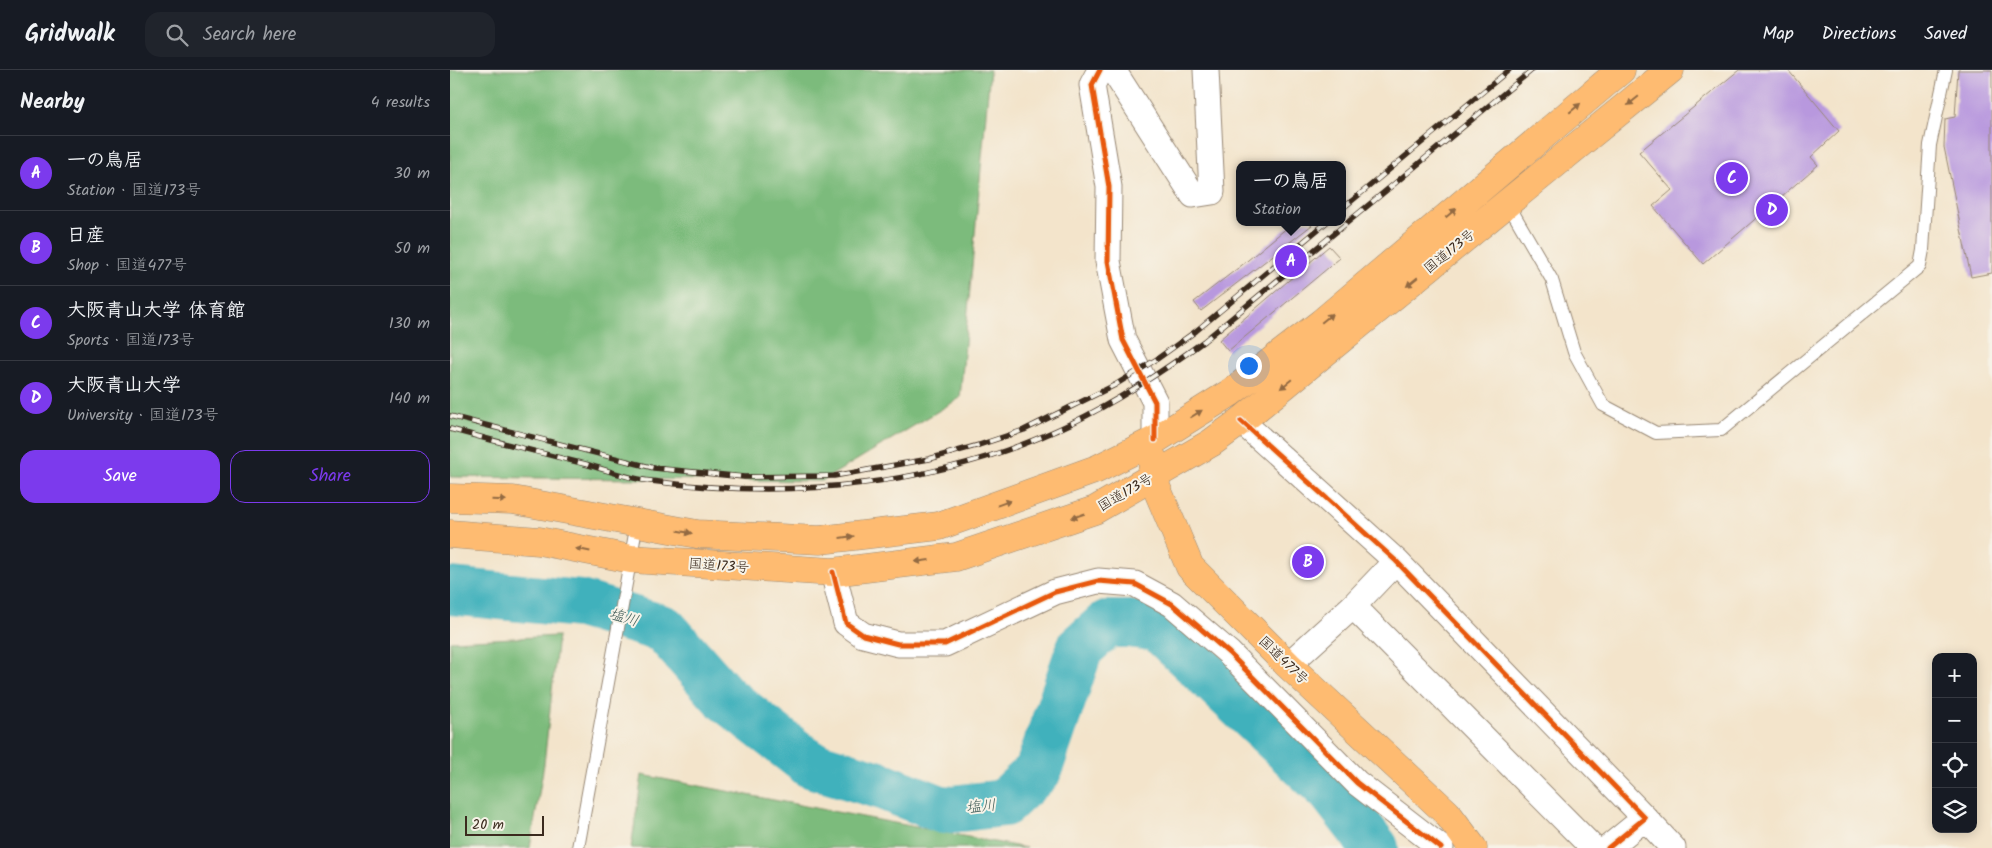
<!DOCTYPE html>
<meta charset="utf-8">
<style>
:root{--surface:#171b24;--page:#20242c;--text:#f1f3f6;--muted:#9ea1a6;--line:#363941;--accent:#7c3aed}
body{margin:0;font-family:Kalam,"Klee One",sans-serif;background:var(--page);color:var(--text)}
.controls{position:absolute;right:15px;bottom:15px;display:grid;overflow:hidden;border-radius:10px;box-shadow:0 2px 12px #0003}
.controls button{width:45px;height:45px;display:grid;place-items:center;padding:0;border:0;border-bottom:1px solid var(--line);background:var(--surface);color:var(--text);font:25px sans-serif}
.scale{position:absolute;left:15px;bottom:12px;width:79px;box-sizing:border-box;padding-left:5px;border:2px solid #3b2a1e;border-top:0;font-size:14px;line-height:18px;white-space:nowrap;color:#3b2a1e;-webkit-text-stroke:4px #f7f3e8;paint-order:stroke}
.you{position:absolute;left:798px;top:295px;width:18px;height:18px;margin:-12px;border:4px solid #fff;border-radius:50%;background:#1a73e8;box-shadow:0 0 0 8px #1a73e833}
.badge{display:grid;place-items:center;width:32px;height:32px;border-radius:50%;background:var(--accent);color:#fff;font-size:16px;font-weight:700}
.pin{position:absolute;translate:-50% -50%;border:2px solid #fff;box-shadow:0 1px 5px #0006}
.popup{position:absolute;left:786px;top:91px;width:110px;height:65px;box-sizing:border-box;display:grid;place-content:center;border-radius:10px;background:var(--surface);filter:drop-shadow(0 1px 4px #0005);font-size:16px;white-space:nowrap;color:var(--muted)}
.popup b{font-size:19px;color:var(--text)}
.popup::after{content:'';position:absolute;left:50%;top:100%;margin-left:-10px;border:10px solid transparent;border-top-color:var(--surface)}
.list{margin:0;padding:0;list-style:none}
h2{display:flex;justify-content:space-between;align-items:center;height:65px;margin:0;padding:0 20px;font-size:21px}
h2 small{font-size:16px;font-weight:400;color:var(--muted)}
.list li{display:grid;grid-template-columns:32px 1fr auto;gap:15px;align-items:center;box-sizing:border-box;height:75px;padding:0 20px;border-top:1px solid var(--line)}
.list b{display:block;font-size:19px;white-space:nowrap}
.list p{margin:0;font-size:16px;white-space:nowrap;color:var(--muted)}
.list em{font-size:16px;font-style:normal;color:var(--muted)}
.actions{display:flex;gap:10px;padding:15px 20px}
.actions a{flex:1;padding:11px 0;border:1px solid var(--accent);border-radius:15px;text-align:center;font-size:18px;color:var(--accent)}
.actions .main{background:var(--accent);color:#fff}
.icon{flex:none;width:28px;height:28px;fill:none;stroke:currentColor;stroke-width:2;stroke-linecap:round;stroke-linejoin:round}
.map{position:relative;flex:none;width:1542px;height:778px;overflow:hidden}
header{display:flex;align-items:center;gap:30px;box-sizing:border-box;height:70px;padding:0 25px;background:var(--surface);border-bottom:1px solid var(--line)}
header strong{font-size:24px}
nav{display:flex;gap:28px;margin-inline-start:auto;font-size:18px}
.search{width:350px;height:45px;background:var(--page);display:flex;align-items:center;gap:12px;box-sizing:border-box;padding:0 18px;border-radius:15px;color:var(--muted);font-size:19px}
main{display:flex}
aside{flex:1;background:var(--surface)}
.map>svg:first-child{display:block}
</style>
<header>
<strong>Gridwalk</strong>
<div class="search"><svg class="icon" aria-label="search" viewBox="0 0 24 24"><circle cx="10" cy="10" r="6"/><path d="M15 15l6 6"/></svg>Search here</div>
<nav><a>Map</a><a>Directions</a><a>Saved</a></nav>
</header>
<main>
<aside>
<h2>Nearby<small>4 results</small></h2>
<ul class="list">
<li><span class="badge">A</span><div><b>一の鳥居</b><p>Station · 国道173号</p></div><em>30 m</em></li>
<li><span class="badge">B</span><div><b>日産</b><p>Shop · 国道477号</p></div><em>50 m</em></li>
<li><span class="badge">C</span><div><b>大阪青山大学 体育館</b><p>Sports · 国道173号</p></div><em>130 m</em></li>
<li><span class="badge">D</span><div><b>大阪青山大学</b><p>University · 国道173号</p></div><em>140 m</em></li>
</ul>
<div class="actions"><a class="main">Save</a><a>Share</a></div>
</aside>
<div class="map">
<svg width="1542" height="778" viewBox="0 0 1542 778">
<rect width="100%" height="100%" fill="#f7f3e8"/>
<filter id="ink" filterUnits="userSpaceOnUse"><feTurbulence type="fractalNoise" baseFrequency=".02" numOctaves="2"/><feDisplacementMap in="SourceGraphic" scale="10" xChannelSelector="R" yChannelSelector="G"/><feConvolveMatrix kernelMatrix="1 2 1 2 8 2 1 2 1" color-interpolation-filters="sRGB"/></filter>
<filter id="wash" filterUnits="userSpaceOnUse"><feTurbulence type="fractalNoise" baseFrequency=".0096" numOctaves="4" result="noise"/><feDisplacementMap in="SourceGraphic" scale="20" xChannelSelector="R" yChannelSelector="G"/><feGaussianBlur stdDeviation="1.12" result="paint"/><feColorMatrix in="noise" values="0 0 0 0 0 0 0 0 0 0 0 0 0 0 0 0 0 1.4 0 .05"/><feComposite in="paint" operator="in"/></filter>
<g filter="url(#wash)">
<rect width="100%" height="100%" fill="#f3e4cb"/>
<!-- forest -->
<path fill="#7cbb7b" stroke="#5c724c" d="M 0,0 L 540,0 L 510,328 L 372,411 L 0,407 Z
M 108,566 L 94,694 L 80,778 L 0,778 L 0,571 Z
M 192,705 L 576,778 L 181,778 Z"/>
<g fill="none" stroke-linecap="round" stroke-linejoin="round">
<!-- river -->
<path stroke="#41b1bc" stroke-width="48" d="M 0,521 L 130,534 L 214,559 L 275,628 L 360,694 L 432,716 L 493,740 L 554,733 L 588,701 L 630,578 L 657,554 L 679,554 L 708,558 L 881,721 L 925,778"/>
</g>
<g id="blocks">
<!-- building -->
<path fill="#b898de" d="M 1289,0 L 1338,0 L 1389,61 L 1361,87 L 1368,95 L 1253,194 L 1203,136 L 1222,120 L 1189,82 Z
M 1508,0 L 1542,0 L 1542,203 L 1521,207 L 1494,77 L 1495,49 L 1505,47 Z
M 844,152 L 860,152 L 862,155 L 751,241 L 744,232 L 792,195 Z
M 879,176 L 890,188 L 778,281 L 769,270 Z"/>
</g>
</g>
<g filter="url(#ink)">
<use href="#blocks" fill-opacity="0" stroke="#978774" stroke-width="1"/>
<g fill="none" stroke-linecap="round" stroke-linejoin="round">
<!-- service casing -->
<g stroke="#978774" stroke-width="14">
<path id="service" d="M 1058,134 L 1102,210 L 1124,282 L 1153,335 L 1206,363 L 1271,360 L 1470,196 L 1473,180 L 1480,75 L 1496,0
M 128,778 L 187,453"/>
</g>
<!-- minor casing -->
<g stroke="#978774" stroke-width="27">
<path id="minor" d="M 650,0 L 642,15 L 659,117 L 658,191 L 673,270 L 705,332 L 705,370
M 663,0 L 743,125 L 762,122 L 756,0
M 791,351 L 946,491 L 1195,748 L 1158,778
M 946,491 L 903,536 L 1143,778
M 383,502 L 396,553 L 413,565 L 448,574 L 495,574 L 605,522 L 648,511 L 685,514 L 722,534 L 779,583 L 907,713 L 991,778
M 838,595 L 903,536
M 1195,748 L 1223,778"/>
</g>
<!-- trunk casing -->
<g stroke="#978774" stroke-width="29">
<path id="trunk" d="M 703,389 L 702,407 L 740,497 L 838,595 L 997,743 L 1023,778
M 0,428 L 63,430 L 247,464 L 370,470 L 489,456 L 647,399 L 705,370 L 780,323 L 871,253 L 1171,0
M 0,464 L 89,471 L 181,489 L 383,502 L 506,487 L 645,440 L 761,373 L 791,351 L 1220,0"/>
</g>
<!-- service -->
<use href="#service" stroke="#fff" stroke-width="12"/>
<!-- minor -->
<use href="#minor" stroke="#fff" stroke-width="25"/>
<!-- trunk -->
<use href="#trunk" stroke="#febb71" stroke-width="28"/>
<!-- rail casing -->
<g stroke="#3b2a1e" stroke-width="5.5">
<path id="rail" d="M 892,139 L 1059,0
M 0,346 L 204,398 L 294,407 L 384,406 L 479,389 L 529,375 L 574,360 L 665,315 L 707,289 L 746,261 L 877,152
M 0,359 C 45,371 90,383 135,394 C 157,400 179,409 201,411 C 342,430 493,416 622,353 C 669,330 712,302 754,271 L 1082,0"/>
</g>
<!-- rail -->
<use href="#rail" stroke="#f7f3e8" stroke-width="4" stroke-dasharray="11" stroke-linecap="butt"/>
<!-- cycleway casing -->
<g stroke="#f7f3e8" stroke-width="8">
<path id="cycleway" d="M 650,0 L 642,15 L 659,117 L 658,191 L 673,270 L 705,332 L 705,370
M 791,351 L 946,491 L 1195,748 L 1158,778
M 383,502 L 396,553 L 413,565 L 448,574 L 495,574 L 605,522 L 648,511 L 685,514 L 722,534 L 779,583 L 907,713 L 991,778"/>
</g>
<!-- cycleway -->
<use href="#cycleway" stroke="#e8590c" stroke-width="5"/>
</g>
<!-- one-way arrows -->
<defs><path id="oneway-solid" d="M-6-.8H1V-3.2L6.5 0L1 3.2V.8H-6Z" transform="scale(1.25)"/></defs>
<g fill="#936b43">
<use href="#oneway-solid" transform="translate(1183 31) rotate(141)"/>
<use href="#oneway-solid" transform="translate(1125 38) rotate(-40)"/>
<use href="#oneway-solid" transform="translate(1001 143) rotate(-40)"/>
<use href="#oneway-solid" transform="translate(962 212) rotate(141)"/>
<use href="#oneway-solid" transform="translate(877 248) rotate(-40)"/>
<use href="#oneway-solid" transform="translate(836 314) rotate(141)"/>
<use href="#oneway-solid" transform="translate(746 344) rotate(-32)"/>
<use href="#oneway-solid" transform="translate(49 430) rotate(2)"/>
<use href="#oneway-solid" transform="translate(554 433) rotate(-20)"/>
<use href="#oneway-solid" transform="translate(628 446) rotate(161)"/>
<use href="#oneway-solid" transform="translate(235 462) rotate(10)"/>
<use href="#oneway-solid" transform="translate(397 467) rotate(-7)"/>
<use href="#oneway-solid" transform="translate(133 480) rotate(-169)"/>
<use href="#oneway-solid" transform="translate(472 491) rotate(173)"/>
</g>
</g>
<g text-anchor="middle" stroke-width="4" stroke-linejoin="round" paint-order="stroke">
<!-- street labels -->
<g font-size="14" fill="#3b2a1e" stroke="#f7f3e8">
<text transform="translate(999 181) rotate(-39)" y="5">国道173号</text>
<text transform="translate(675 422) rotate(-30)" y="5">国道173号</text>
<text transform="translate(269 495) rotate(4)" y="5">国道173号</text>
<text transform="translate(834 590) rotate(44)" y="5">国道477号</text>
</g>
<!-- water labels -->
<g font-size="15" font-style="italic" fill="#3d5955" stroke="#f7f3e8">
<text transform="translate(174 547) rotate(17)" y="5">塩川</text>
<text transform="translate(531 736) rotate(-6)" y="5">塩川</text>
</g>
</g>
</svg>
<div class="controls">
<button>+</button>
<button>−</button>
<button><svg class="icon" aria-label="locate" viewBox="0 0 24 24"><circle cx="12" cy="12" r="6"/><path d="M12 2v4M12 18v4M2 12h4M18 12h4"/></svg></button>
<button><svg class="icon" aria-label="layers" viewBox="0 0 24 24"><path d="M12 4l9 5-9 5-9-5zM3 14l9 5 9-5"/></svg></button>
</div>
<div class="scale">20 m</div>
<div class="you"></div>
<div class="pin badge" style="left:841px;top:191px">A</div>
<div class="popup"><b>一の鳥居</b>Station</div>
<div class="pin badge" style="left:858px;top:492px">B</div>
<div class="pin badge" style="left:1282px;top:108px">C</div>
<div class="pin badge" style="left:1322px;top:140px">D</div>
</div>
</main>
